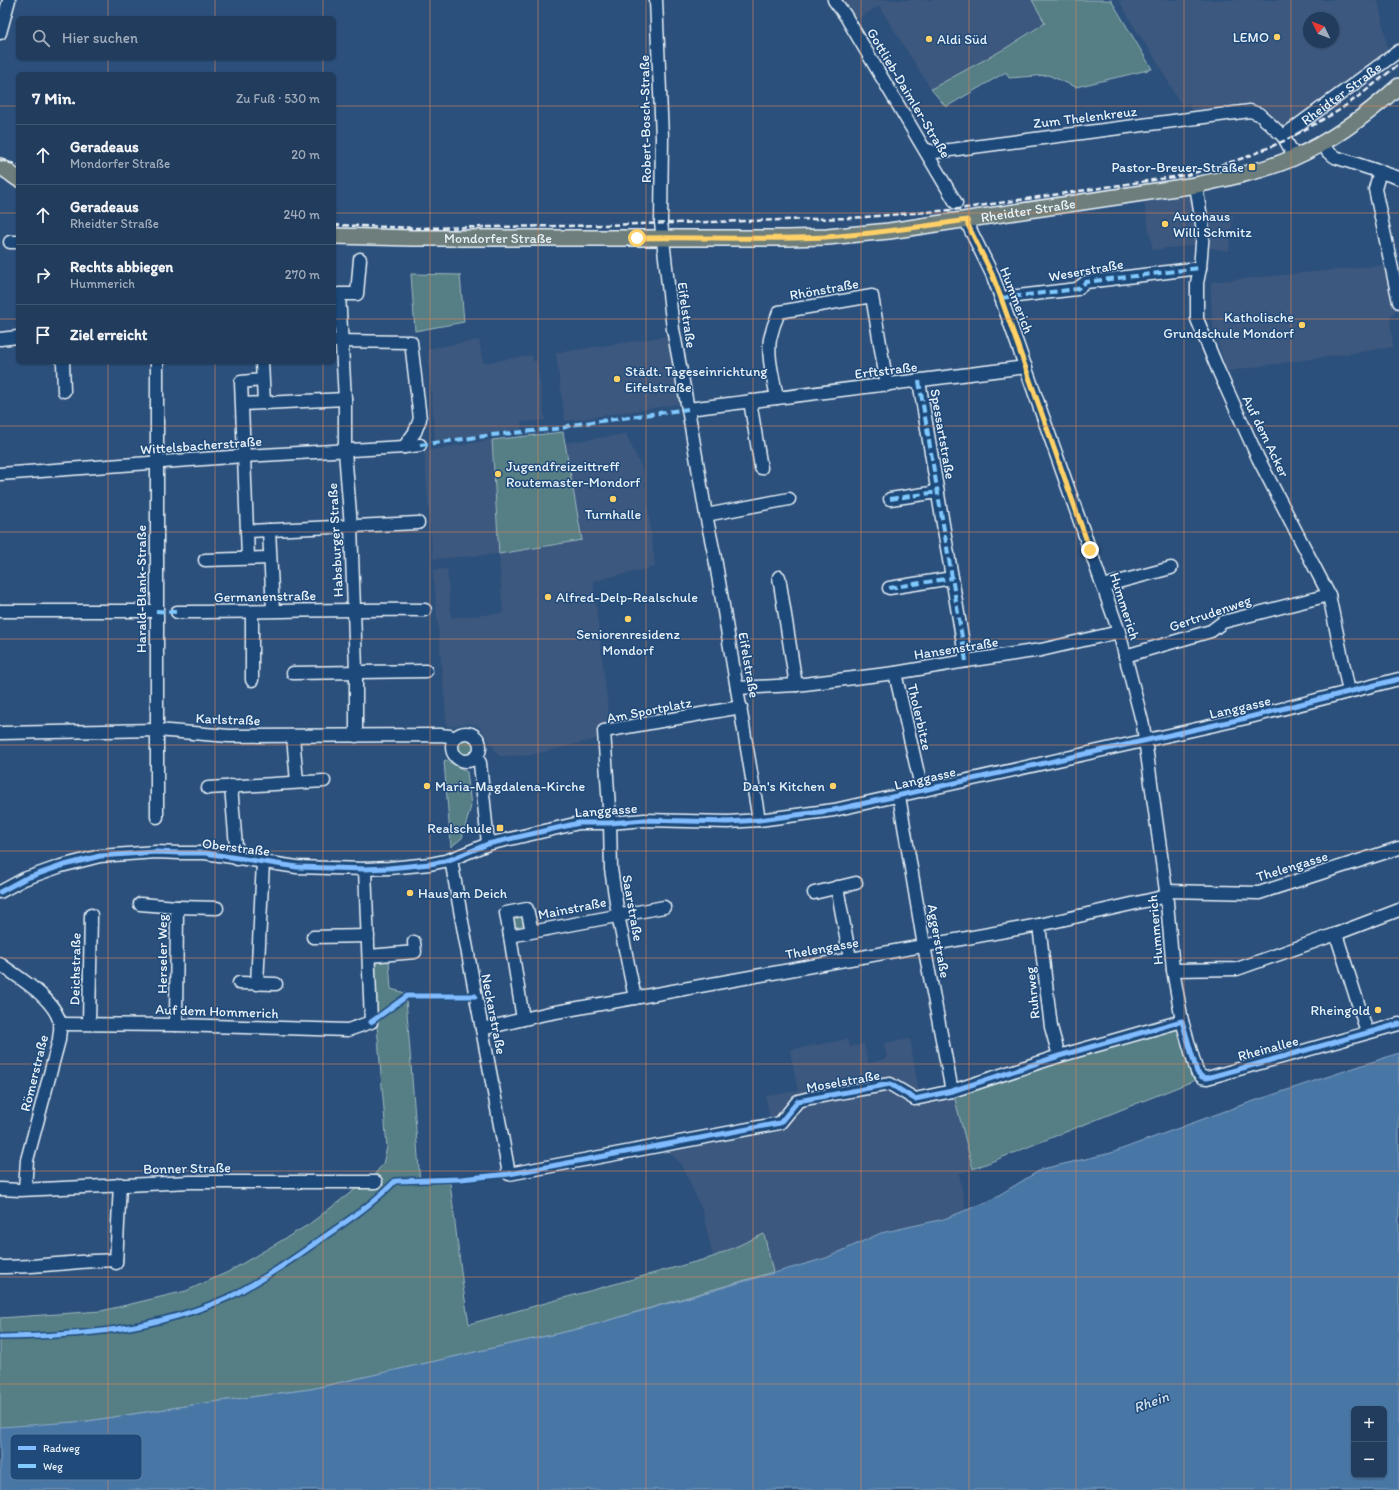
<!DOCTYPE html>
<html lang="de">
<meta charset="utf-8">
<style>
:root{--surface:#213c5d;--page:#294363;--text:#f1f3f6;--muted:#a2adbc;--line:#3e5672}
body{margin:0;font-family:Itim,sans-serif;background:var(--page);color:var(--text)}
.controls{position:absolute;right:12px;bottom:12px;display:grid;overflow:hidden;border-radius:6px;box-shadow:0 1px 3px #0004}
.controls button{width:36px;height:36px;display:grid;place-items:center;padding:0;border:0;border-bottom:1px solid var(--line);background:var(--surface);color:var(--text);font:20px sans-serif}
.compass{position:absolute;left:1303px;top:12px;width:36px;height:36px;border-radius:50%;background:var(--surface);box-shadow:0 1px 3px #0004;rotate:313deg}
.stop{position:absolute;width:12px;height:12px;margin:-9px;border:3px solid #ffd166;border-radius:50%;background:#fff}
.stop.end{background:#ffd166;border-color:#fff;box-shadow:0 1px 4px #0008}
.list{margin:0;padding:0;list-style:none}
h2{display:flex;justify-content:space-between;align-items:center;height:52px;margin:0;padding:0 16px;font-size:17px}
h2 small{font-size:13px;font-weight:400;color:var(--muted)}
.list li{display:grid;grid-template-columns:26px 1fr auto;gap:12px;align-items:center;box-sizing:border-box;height:60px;padding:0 16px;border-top:1px solid var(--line)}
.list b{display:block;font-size:15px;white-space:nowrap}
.list p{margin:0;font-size:13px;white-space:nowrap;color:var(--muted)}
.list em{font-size:13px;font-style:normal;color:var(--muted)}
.icon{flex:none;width:22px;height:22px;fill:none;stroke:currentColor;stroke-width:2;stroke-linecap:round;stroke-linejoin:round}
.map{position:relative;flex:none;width:1399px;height:1490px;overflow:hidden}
.search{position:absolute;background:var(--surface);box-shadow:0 1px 3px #0004;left:16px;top:16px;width:320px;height:44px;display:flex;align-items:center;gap:10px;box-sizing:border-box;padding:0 14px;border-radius:6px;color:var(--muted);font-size:15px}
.panel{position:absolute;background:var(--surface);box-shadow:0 1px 3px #0004;left:16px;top:72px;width:320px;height:292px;border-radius:6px}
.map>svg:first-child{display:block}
</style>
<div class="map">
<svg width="1399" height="1490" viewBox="0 0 1399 1490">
<rect width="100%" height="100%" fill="#2c507c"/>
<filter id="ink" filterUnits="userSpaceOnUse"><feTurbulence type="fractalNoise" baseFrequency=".025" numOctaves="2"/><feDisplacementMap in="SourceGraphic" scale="8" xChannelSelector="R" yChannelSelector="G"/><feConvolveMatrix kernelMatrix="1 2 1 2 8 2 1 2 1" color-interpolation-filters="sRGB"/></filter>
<g filter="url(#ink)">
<!-- built -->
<path fill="#3c587e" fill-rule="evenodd" d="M 841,0 L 1032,0 L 1046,22 L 1006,48 L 931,89 L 879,6 L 854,21 Z
M 1119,0 L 1378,0 L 1388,50 L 1359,75 L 1283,129 L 1267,110 L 1260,105 L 1247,104 L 1191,111 L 1190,103 L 1181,105 L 1155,58 L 1134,27 ZM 1309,18 L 1333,18 L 1333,42 L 1309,42 Z
M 1201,193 L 1205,213 L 1233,215 L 1229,251 L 1192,245 L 1153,250 L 1144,203 Z
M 1385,265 L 1396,309 L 1390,319 L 1393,347 L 1221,372 L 1225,370 L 1222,363 L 1224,361 L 1214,331 L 1212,317 L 1211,297 L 1211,282 Z
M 669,336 L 679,404 L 565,421 L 556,353 Z
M 479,340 L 483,363 L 532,355 L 533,361 L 537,361 L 545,420 L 521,422 L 522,429 L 435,441 L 428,349 Z
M 626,434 L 644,474 L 655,567 L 593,581 L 610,726 L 609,736 L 531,755 L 499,756 L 480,727 L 469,723 L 447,727 L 433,570 L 447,569 L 451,618 L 503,613 L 499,554 L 433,559 L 424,451 L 492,440 L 493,478 L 581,540 L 565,443 Z
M 848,1039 L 850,1047 L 864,1044 L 868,1063 L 887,1059 L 884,1043 L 910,1039 L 919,1095 L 952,1088 L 973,1169 L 959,1174 L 966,1210 L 944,1219 L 881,1233 L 826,1258 L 773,1272 L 764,1234 L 713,1257 L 703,1212 L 682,1165 L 666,1149 L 770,1122 L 766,1096 L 798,1091 L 790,1050 Z"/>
<!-- green -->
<path fill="#557e85" stroke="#9eb8be" d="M 1032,0 L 1111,0 L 1152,69 L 1076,87 L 1048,75 L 1009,78 L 1006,72 L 946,107 L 931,89 L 1006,48 L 1045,23 Z
M 411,274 L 460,275 L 464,322 L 415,331 Z
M 563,432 L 582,540 L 499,554 L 492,440 Z
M456 747a10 10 0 1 1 20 0a10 10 0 1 1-20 0Z
M 446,760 L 467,772 L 471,806 L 462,838 L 451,847 L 444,761 Z
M512 921a6 6 0 1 1 12 0a6 6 0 1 1-12 0Z
M 389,961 L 391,989 L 405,993 L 406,999 L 420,1183 L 450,1183 L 463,1287 L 469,1324 L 713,1257 L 764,1234 L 773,1272 L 582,1328 L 311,1389 L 198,1404 L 88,1421 L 0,1428 L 0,1318 L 101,1311 L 186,1291 L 228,1272 L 308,1225 L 374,1175 L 383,1164 L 387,1147 L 372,965 L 374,962 Z
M 1182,1028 L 1198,1079 L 973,1169 L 952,1088 L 1062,1057 Z"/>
<!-- water -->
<path fill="#4977a5" stroke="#89a8c6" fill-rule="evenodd" d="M 1399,1053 L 1399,1490 L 0,1490 L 0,1427 L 88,1421 L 198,1404 L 311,1389 L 582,1328 L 826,1258 L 881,1233 L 944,1219 L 989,1201 L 1042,1169 L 1111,1153 L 1236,1107 ZM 1354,1409 L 1384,1409 L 1384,1475 L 1354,1475 Z"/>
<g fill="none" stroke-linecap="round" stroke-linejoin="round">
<!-- minor casing -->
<g stroke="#e8f1f8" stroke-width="15">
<g id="minor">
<path d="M 656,0 L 662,137 L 661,222 L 673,329 L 688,409 L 706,515 L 715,558 L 759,820"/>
<path d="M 834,0 L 845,15 L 956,203"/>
<path d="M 0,33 L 9,0"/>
<path id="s1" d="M 1283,136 L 1399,51"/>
<path d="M 1323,144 L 1328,152 L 1335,157 L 1399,178"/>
<path d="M 925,149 L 930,151 L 935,152 L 1250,111 L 1259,114 L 1283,136 L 1295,157"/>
<path d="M 1380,171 L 1375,189 L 1399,302"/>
<path d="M 1196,185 L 1203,231 L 1200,268 L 1197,283 L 1197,319 L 1219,372 L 1258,458 L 1329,595 L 1349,692"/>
<path d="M 967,220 L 968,225 L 992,274 L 1001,298 L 1119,632 L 1143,725 L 1166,891 L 1173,970 L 1182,1021 L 1197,1072 L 1202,1077 L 1207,1078 L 1399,1024"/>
<path d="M 10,242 L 18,242"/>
<path d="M 1001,298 L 1077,289 L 1086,282 L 1200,268"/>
<path d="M 0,339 L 18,337"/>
<path d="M 334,341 L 411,342 L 420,419 L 415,432 L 404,447"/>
<path d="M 63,362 L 64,391"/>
<path d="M 157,362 L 157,817"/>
<path d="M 262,362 L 264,403"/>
<path d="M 262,380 L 241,382 L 247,531 L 418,523"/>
<path d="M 919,381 L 966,661"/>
<path d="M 777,398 C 774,380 767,358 770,339 C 772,330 775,321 779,312 L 872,296 L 887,385"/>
<path d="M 750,401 L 761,468"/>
<path d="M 243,404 L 345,399"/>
<path d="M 688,409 L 1026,367"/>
<path d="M 0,474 L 244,456 L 404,447 L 420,445"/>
<path d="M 890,499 L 938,492"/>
<path d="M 706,515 L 789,499"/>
<path d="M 269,530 L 273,610"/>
<path d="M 247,531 L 248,558"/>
<path d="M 205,560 L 269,558"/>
<path d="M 779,577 L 796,685"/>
<path d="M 1103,586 L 1171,568"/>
<path d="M 889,588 L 952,578"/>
<path d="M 0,611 L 156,611"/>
<path d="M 177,612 C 259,612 342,609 425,610"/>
<path d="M 252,612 L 252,680"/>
<path d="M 1125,656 L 1211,631 L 1223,622 L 1329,595"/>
<path d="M 293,673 L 426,671"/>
<path d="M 895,673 L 922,791"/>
<path d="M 737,688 L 796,685 L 895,673 L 966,661 L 1041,650 L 1119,632"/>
<circle cx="466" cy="747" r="14"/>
<path d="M 0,733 L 157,730 L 229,736 L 440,735 L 450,736 L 454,739"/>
<path d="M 293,736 L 297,782"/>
<path d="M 356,736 L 356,671 L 354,609 L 351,527 L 345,451 L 345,399 L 339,294 L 357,294 L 360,259"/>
<path d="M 476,756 L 480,763 L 488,844"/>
<path d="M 231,786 L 237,859"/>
<path d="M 208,788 L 324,781"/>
<path d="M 899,796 L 924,946 L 952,1091"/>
<path d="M 451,859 C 469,964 490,1069 509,1174 L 780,1123 L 798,1101 L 810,1098 L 890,1084 L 915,1099 L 952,1091 L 1059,1056 L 1182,1021"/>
<path d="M 837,887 L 850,958"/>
<path d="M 1166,891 L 1259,893 L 1399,848"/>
<path d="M 0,892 L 24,879 L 61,866 L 100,856 L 156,852 L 180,853 L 205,853 L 297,867 L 365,869 L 389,868 L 430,864 L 449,860 L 488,844 L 579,823 L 610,823 L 645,820 L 728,822 L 759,820 L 834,810 L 1246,718 L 1399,679"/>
<path d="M 814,893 L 856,883"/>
<path d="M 140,904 L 177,907 L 176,1025"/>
<path d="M 177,907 L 217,908"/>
<path d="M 1039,925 L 1051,1027 L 1059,1056"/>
<path d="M 1336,934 L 1367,1032"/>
<path d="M 510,936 L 506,913 L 527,909 L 532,931"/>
<path d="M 313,937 L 368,936"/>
<path d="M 369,956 L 415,952 L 414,942"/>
<path d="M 0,964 C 19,978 56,999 60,1024 C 61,1029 59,1035 59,1040 L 27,1160 L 25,1189"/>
<path d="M 1173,970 L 1237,969 L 1336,934 L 1399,910"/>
<path d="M 239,983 L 276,984"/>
<path d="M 257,984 L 263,862"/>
<path d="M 635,998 L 618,915 L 611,869 L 610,823 L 604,731 L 741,707"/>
<path d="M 523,1019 L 510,936 L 664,907"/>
<path d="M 89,1023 L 91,915"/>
<path d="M 60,1024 L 176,1025 L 348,1030 L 371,1022 L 365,869"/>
<path d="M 482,1029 L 545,1014 L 1039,925 L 1167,896"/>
<path d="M 0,1189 L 20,1190 L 190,1182 L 376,1182"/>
<path d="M 116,1263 L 120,1184"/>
<path d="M 0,1267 C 39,1267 77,1261 116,1260"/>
</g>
</g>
<!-- major casing -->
<g stroke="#e8f1f8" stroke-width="18">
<g id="major">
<path d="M 0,166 L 18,179"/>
<path id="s2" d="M 334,236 L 412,238 L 787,238 L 827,237 L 889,231 L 1196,185 C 1229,178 1263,171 1293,158 C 1333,141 1367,115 1399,86"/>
</g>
</g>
<!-- minor -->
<use href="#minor" stroke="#1f4a7a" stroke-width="12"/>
<!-- major -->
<use href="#major" stroke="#6d7e7c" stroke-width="15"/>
<!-- rail -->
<path stroke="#e8f1f8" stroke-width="2.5" stroke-dasharray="6 3" stroke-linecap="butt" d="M 0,160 L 18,165
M 334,225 L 417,228 L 565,226 L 851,218 L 952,210 L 1187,175 L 1247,157 L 1286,140 L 1338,111 L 1363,93 L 1399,64"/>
<!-- quiet -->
<path stroke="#80caff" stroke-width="4" stroke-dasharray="8 4" stroke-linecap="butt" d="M 1001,298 L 1077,289 L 1086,282 L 1200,268
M 919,381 L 966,661
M 420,445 L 492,435 L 563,428 L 571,425 L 688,409
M 890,499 L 938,492
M 889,588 L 952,578
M 156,611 L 177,612"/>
<!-- cycleway casing -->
<g stroke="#1f4a7a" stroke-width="8">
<path id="cycleway" d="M 0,892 L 24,879 L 61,866 L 100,856 L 156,852 L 180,853 L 205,853 L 297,867 L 365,869 L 389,868 L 430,864 L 449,860 L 488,844 L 579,823 L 610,823 L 645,820 L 728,822 L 759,820 L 834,810 L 1246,718 L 1399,679
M 371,1022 L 407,996 L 475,996
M 0,1337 C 78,1336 157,1330 229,1297 C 237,1294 245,1288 253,1284 C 277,1270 299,1255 321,1239 C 347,1221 373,1204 395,1181 L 461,1179 L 509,1174 L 780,1123 L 798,1101 L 890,1084 L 915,1099 L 952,1091 L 1059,1056 L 1182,1021 L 1197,1072 L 1202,1077 L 1207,1078 L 1399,1024"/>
</g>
<!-- cycleway -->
<use href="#cycleway" stroke="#80bcff" stroke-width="5"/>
</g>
</g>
<g fill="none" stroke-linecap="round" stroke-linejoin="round" filter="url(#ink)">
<!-- route -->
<path stroke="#ffd166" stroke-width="5" d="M 637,238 C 700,237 763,240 826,237 C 873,234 920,227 967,220 L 968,225 L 992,274 L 1001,298 L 1090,550"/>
</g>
<!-- grid -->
<path fill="none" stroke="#e88753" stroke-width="1" stroke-opacity="0.55" d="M 108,0 L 108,18M 215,0 L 215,18M 323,0 L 323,18M 430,0 L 430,1490M 538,0 L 538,1490M 646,0 L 646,1490M 753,0 L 753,1490M 861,0 L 861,1490M 969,0 L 969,1490M 1076,0 L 1076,1490M 1184,0 L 1184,1490M 1291,0 L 1291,1490M 108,58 L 108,74M 215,58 L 215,74M 323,58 L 323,74M 0,106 L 18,106M 334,106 L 1399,106M 0,213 L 18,213M 334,213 L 1399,213M 0,319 L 18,319M 334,319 L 1399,319M 108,362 L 108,1490M 215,362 L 215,1490M 323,362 L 323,1490M 0,426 L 1399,426M 0,532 L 1399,532M 0,639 L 1399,639M 0,745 L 1399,745M 0,851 L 1399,851M 0,958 L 1399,958M 0,1064 L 1399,1064M 0,1171 L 1399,1171M 0,1277 L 1399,1277M 0,1384 L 1399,1384"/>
<!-- markers -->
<g fill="#ffd166" stroke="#1f4a7a" stroke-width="1.5">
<circle cx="1277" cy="37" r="4"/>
<circle cx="929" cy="39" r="4"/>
<rect x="1248" y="163" width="8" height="8" rx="2"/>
<circle cx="1165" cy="224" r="4"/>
<circle cx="1302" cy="325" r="4"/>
<circle cx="617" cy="379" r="4"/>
<circle cx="498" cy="474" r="4"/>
<circle cx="613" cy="499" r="4"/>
<circle cx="548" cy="597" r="4"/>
<circle cx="628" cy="619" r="4"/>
<circle cx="427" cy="786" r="4"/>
<circle cx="833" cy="786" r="4"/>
<rect x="496" y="824" width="8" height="8" rx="2"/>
<circle cx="410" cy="893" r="4"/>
<circle cx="1378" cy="1010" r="4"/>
</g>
<g text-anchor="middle" stroke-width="3" stroke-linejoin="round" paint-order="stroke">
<!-- poi labels -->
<g font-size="14" fill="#e8f1f8" stroke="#1f4a7a" text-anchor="start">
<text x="1269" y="42" text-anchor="end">LEMO</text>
<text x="937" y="44">Aldi Süd</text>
<text x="1244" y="172" text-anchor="end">Pastor-Breuer-Straße</text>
<text x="1173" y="221">Autohaus<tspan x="1173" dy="16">Willi Schmitz</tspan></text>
<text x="1294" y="322" text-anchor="end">Katholische<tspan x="1294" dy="16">Grundschule Mondorf</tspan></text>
<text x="625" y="376">Städt. Tageseinrichtung<tspan x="625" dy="16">Eifelstraße</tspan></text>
<text x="506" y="471">Jugendfreizeittreff<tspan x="506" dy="16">Routemaster-Mondorf</tspan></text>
<text x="613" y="519" text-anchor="middle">Turnhalle</text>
<text x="556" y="602">Alfred-Delp-Realschule</text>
<text x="628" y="639" text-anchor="middle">Seniorenresidenz<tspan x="628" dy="16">Mondorf</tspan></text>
<text x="435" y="791">Maria-Magdalena-Kirche</text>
<text x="825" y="791" text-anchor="end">Dan's Kitchen</text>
<text x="492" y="833" text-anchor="end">Realschule</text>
<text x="418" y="898">Haus am Deich</text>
<text x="1370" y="1015" text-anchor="end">Rheingold</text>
</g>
<!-- street labels -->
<g font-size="14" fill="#e8f1f8" stroke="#1f4a7a">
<text transform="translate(909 93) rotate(59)" y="5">Gottlieb-Daimler-Straße</text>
<text dy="5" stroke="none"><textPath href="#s1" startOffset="72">Rheidter Straße</textPath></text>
<text transform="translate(1085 117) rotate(-7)" y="5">Zum Thelenkreuz</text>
<text transform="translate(645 119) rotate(-91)" y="5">Robert-Bosch-Straße</text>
<text dy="5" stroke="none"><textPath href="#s2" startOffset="696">Rheidter Straße</textPath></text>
<text dy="5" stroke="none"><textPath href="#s2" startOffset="164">Mondorfer Straße</textPath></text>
<text transform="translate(1086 270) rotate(-10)" y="5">Weserstraße</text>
<text transform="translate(824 289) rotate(-10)" y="5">Rhönstraße</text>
<text transform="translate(1017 300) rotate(69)" y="5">Hummerich</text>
<text transform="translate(687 315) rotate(82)" y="5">Eifelstraße</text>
<text transform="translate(886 370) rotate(-7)" y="5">Erftstraße</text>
<text transform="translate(943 434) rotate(80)" y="5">Spessartstraße</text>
<text transform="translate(1266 436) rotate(64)" y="5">Auf dem Acker</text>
<text transform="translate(201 445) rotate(-4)" y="5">Wittelsbacherstraße</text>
<text transform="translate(335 540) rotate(-93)" y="5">Habsburger Straße</text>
<text transform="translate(141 589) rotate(-90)" y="5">Harald-Blank-Straße</text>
<text transform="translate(265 596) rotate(-1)" y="5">Germanenstraße</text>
<text transform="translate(1125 606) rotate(72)" y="5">Hummerich</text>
<text transform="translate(1210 613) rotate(-19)" y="5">Gertrudenweg</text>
<text transform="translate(956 648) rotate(-9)" y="5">Hansenstraße</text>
<text transform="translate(749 665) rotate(80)" y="5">Eifelstraße</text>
<text transform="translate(1240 707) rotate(-13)" y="5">Langgasse</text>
<text transform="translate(649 710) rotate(-11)" y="5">Am Sportplatz</text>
<text transform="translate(920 717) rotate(77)" y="5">Tholerbitze</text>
<text transform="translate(228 719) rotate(2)" y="5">Karlstraße</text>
<text transform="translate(925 778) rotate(-13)" y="5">Langgasse</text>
<text transform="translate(606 810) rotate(-4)" y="5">Langgasse</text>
<text transform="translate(236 847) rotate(7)" y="5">Oberstraße</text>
<text transform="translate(1292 866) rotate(-17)" y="5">Thelengasse</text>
<text transform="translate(572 908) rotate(-11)" y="5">Mainstraße</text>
<text transform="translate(633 908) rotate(80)" y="5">Saarstraße</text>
<text transform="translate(1155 930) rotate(-95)" y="5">Hummerich</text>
<text transform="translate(939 941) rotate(80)" y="5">Aggerstraße</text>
<text transform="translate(822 948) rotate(-10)" y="5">Thelengasse</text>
<text transform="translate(162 954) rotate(-90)" y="5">Herseler Weg</text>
<text transform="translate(75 969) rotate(-89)" y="5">Deichstraße</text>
<text transform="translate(1032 993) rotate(-96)" y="5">Ruhrweg</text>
<text transform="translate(217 1011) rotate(2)" y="5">Auf dem Hommerich</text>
<text transform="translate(494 1014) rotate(79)" y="5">Neckarstraße</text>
<text transform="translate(1268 1048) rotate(-15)" y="5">Rheinallee</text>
<text transform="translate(34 1073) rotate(-76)" y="5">Römerstraße</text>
<text transform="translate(843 1081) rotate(-10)" y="5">Moselstraße</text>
<text transform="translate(187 1168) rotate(-1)" y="5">Bonner Straße</text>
</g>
<!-- water labels -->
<g font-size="15" font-style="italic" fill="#d0dfec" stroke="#1f4a7a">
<text transform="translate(1151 1402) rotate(-20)" y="5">Rhein</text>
</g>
</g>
<!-- legend -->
<rect x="10" y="1434" width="132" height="46" rx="6" fill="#1f4a7a" stroke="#5b7ca0" stroke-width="1"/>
<rect x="18" y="1446" width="18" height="4" fill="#80bcff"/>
<rect x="18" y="1464" width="18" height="4" fill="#80caff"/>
<g font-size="11" fill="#e8f1f8">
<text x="43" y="1452">Radweg</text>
<text x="43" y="1470">Weg</text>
</g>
</svg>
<div class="controls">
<button>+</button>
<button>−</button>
</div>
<svg class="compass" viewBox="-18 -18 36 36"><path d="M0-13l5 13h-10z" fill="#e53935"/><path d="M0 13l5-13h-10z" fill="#a2adbc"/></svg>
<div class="stop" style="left:637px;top:238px"></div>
<div class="stop end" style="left:1090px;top:550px"></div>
<div class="search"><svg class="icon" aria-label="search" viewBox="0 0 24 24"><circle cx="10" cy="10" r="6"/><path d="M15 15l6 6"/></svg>Hier suchen</div>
<section class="panel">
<h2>7 Min.<small>Zu Fuß · 530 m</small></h2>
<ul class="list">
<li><svg class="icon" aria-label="ahead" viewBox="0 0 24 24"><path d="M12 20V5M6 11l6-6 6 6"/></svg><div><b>Geradeaus</b><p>Mondorfer Straße</p></div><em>20 m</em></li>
<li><svg class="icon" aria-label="ahead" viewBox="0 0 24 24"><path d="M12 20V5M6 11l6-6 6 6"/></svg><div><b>Geradeaus</b><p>Rheidter Straße</p></div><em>240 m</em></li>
<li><svg class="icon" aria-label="right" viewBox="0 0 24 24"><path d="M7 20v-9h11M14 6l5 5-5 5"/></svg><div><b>Rechts abbiegen</b><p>Hummerich</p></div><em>270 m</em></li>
<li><svg class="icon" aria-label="arrive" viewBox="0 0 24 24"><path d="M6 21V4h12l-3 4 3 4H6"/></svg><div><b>Ziel erreicht</b></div></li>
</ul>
</section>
</div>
